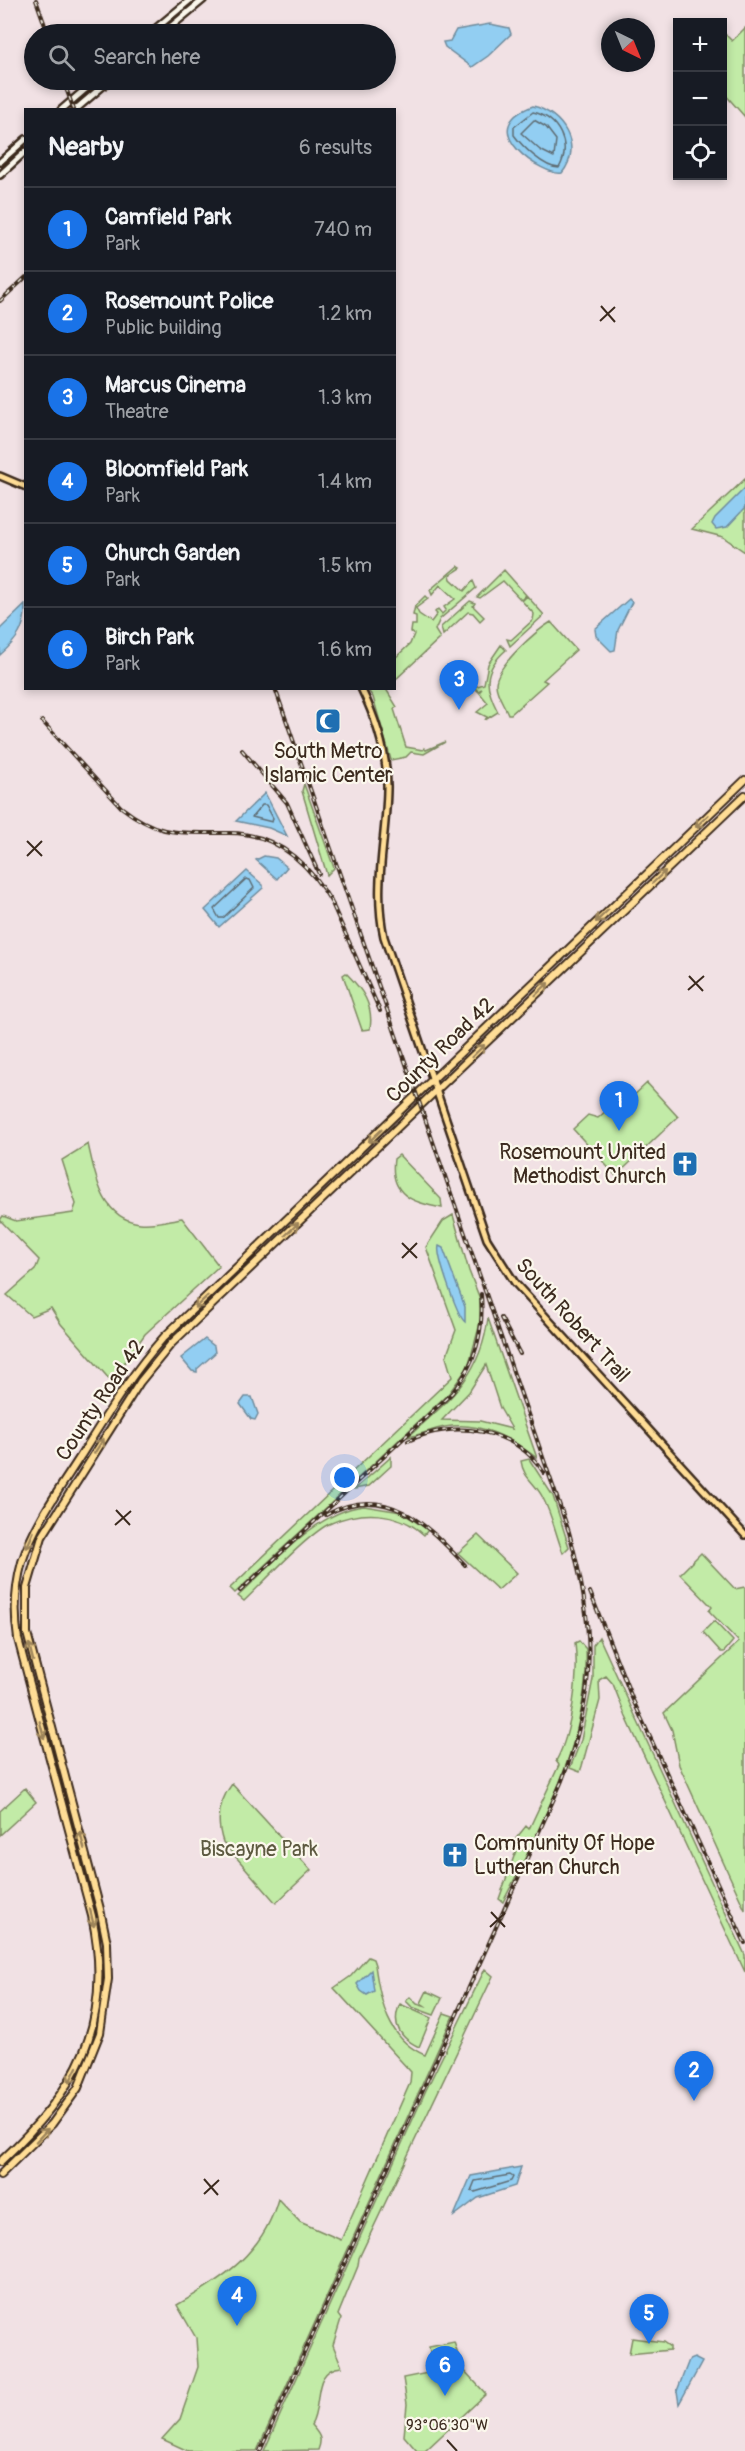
<!DOCTYPE html>
<meta charset="utf-8">
<style>
:root{--surface:#171b24;--page:#242831;--text:#f1f3f6;--muted:#9ea1a6;--line:#363941;--accent:#1a73e8}
body{margin:0;font-family:Pangolin,sans-serif;background:var(--page);color:var(--text)}
.controls{position:absolute;right:18px;top:18px;display:grid;overflow:hidden;border-radius:0px;box-shadow:0 3px 9px #0003}
.controls button{width:54px;height:54px;display:grid;place-items:center;padding:0;border:0;border-bottom:2px solid var(--line);background:var(--surface);color:var(--text);font:30px sans-serif}
.compass{position:absolute;left:601px;top:18px;width:54px;height:54px;border-radius:50%;background:var(--surface);box-shadow:0 3px 9px #0003;rotate:137deg}
.you{position:absolute;left:345px;top:1478px;width:21px;height:21px;margin:-15px;border:4px solid #fff;border-radius:50%;background:#1a73e8;box-shadow:0 0 0 9px #1a73e833}
.badge{display:grid;place-items:center;width:39px;height:39px;border-radius:50%;background:var(--accent);color:#fff;font-size:20px;font-weight:700}
.pin{position:absolute;translate:-50% -50px;filter:drop-shadow(0 2px 3px #0008)}
.pin::after{content:'';position:absolute;top:32px;width:21px;height:18px;background:inherit;clip-path:polygon(0 0,100% 0,50% 100%)}
.list{margin:0;padding:0;list-style:none}
h2{display:flex;justify-content:space-between;align-items:center;height:78px;margin:0;padding:0 24px;font-size:26px}
h2 small{font-size:20px;font-weight:400;color:var(--muted)}
.list li{display:grid;grid-template-columns:39px 1fr auto;gap:18px;align-items:center;box-sizing:border-box;height:84px;padding:0 24px;border-top:2px solid var(--line)}
.list b{display:block;font-size:22px;white-space:nowrap}
.list p{margin:0;font-size:20px;white-space:nowrap;color:var(--muted)}
.list em{font-size:20px;font-style:normal;color:var(--muted)}
.icon{flex:none;width:33px;height:33px;fill:none;stroke:currentColor;stroke-width:2;stroke-linecap:round;stroke-linejoin:round}
.map{position:relative;flex:none;width:745px;height:2451px;overflow:hidden}
.search{position:absolute;background:var(--surface);box-shadow:0 3px 9px #0003;left:24px;top:24px;width:372px;height:66px;display:flex;align-items:center;gap:15px;box-sizing:border-box;padding:0 21px;border-radius:33px;color:var(--muted);font-size:22px}
.panel{position:absolute;background:var(--surface);box-shadow:0 3px 9px #0003;left:24px;top:108px;width:372px;height:582px;border-radius:0px}
.map>svg:first-child{display:block}
</style>
<div class="map">
<svg width="745" height="2451" viewBox="0 0 745 2451">
<rect width="100%" height="100%" fill="#f1e1e4"/>
<filter id="ink" filterUnits="userSpaceOnUse"><feTurbulence type="fractalNoise" baseFrequency=".0167" numOctaves="2"/><feDisplacementMap in="SourceGraphic" scale="12" xChannelSelector="R" yChannelSelector="G"/><feConvolveMatrix kernelMatrix="1 2 1 2 8 2 1 2 1" color-interpolation-filters="sRGB"/></filter>
<g filter="url(#ink)">
<!-- green -->
<path fill="#c2eba7" stroke="#7e8a62" stroke-width="1.5" fill-rule="evenodd" d="M 745,28 L 745,117 L 723,92 L 722,31 L 732,41 Z
M 745,479 L 745,552 L 723,537 L 692,529 Z
M 458,566 L 461,568 L 450,575 L 451,579 L 464,591 L 473,581 L 476,588 L 440,619 L 435,630 L 440,638 L 395,680 L 395,658 L 410,644 L 414,634 L 411,632 L 412,625 L 416,625 L 416,616 L 413,615 L 415,606 L 425,596 L 428,599 L 416,608 L 419,614 L 431,622 L 437,614 L 435,612 L 438,609 L 442,614 L 446,610 L 444,607 L 455,599 L 440,585 L 432,595 L 430,590 Z
M 504,570 L 526,595 L 521,600 L 503,581 L 480,598 L 477,597 Z
M 527,596 L 544,615 L 510,646 L 507,639 L 511,640 L 533,620 L 534,614 L 522,601 Z
M 470,601 L 475,603 L 473,606 L 484,617 L 480,621 L 473,613 L 468,612 L 443,635 L 441,627 Z
M 551,622 L 576,650 L 543,680 L 547,682 L 511,714 L 508,714 C 504,704 496,694 496,684 C 496,666 536,631 551,622 Z
M 501,645 L 506,650 C 482,671 485,687 498,712 L 485,720 L 487,717 L 477,712 L 488,703 L 479,692 L 482,689 L 478,691 L 474,687 L 484,684 L 488,664 Z
M 367,689 L 386,689 L 397,707 L 394,709 L 406,747 L 423,750 L 424,748 L 426,750 L 445,742 L 424,754 L 411,752 L 406,757 L 391,760 L 373,697 Z
M 304,784 L 334,868 L 327,875 L 302,791 Z
M 346,973 C 362,989 374,1005 370,1029 L 362,1030 L 343,975 Z
M 647,1083 L 678,1117 L 616,1176 L 573,1129 L 588,1115 L 598,1118 L 606,1111 L 612,1116 Z
M 88,1144 C 95,1174 101,1219 140,1223 C 153,1225 169,1220 182,1218 L 219,1266 L 145,1334 L 111,1381 L 61,1324 L 51,1308 L 31,1316 L 7,1295 L 35,1270 L 39,1260 L 0,1220 L 3,1216 L 16,1221 L 73,1213 L 76,1204 L 62,1160 Z
M 399,1155 L 441,1199 L 442,1208 C 413,1203 389,1195 394,1159 Z
M 453,1215 L 469,1271 L 480,1299 L 481,1320 L 468,1367 L 449,1393 L 235,1593 L 230,1588 L 452,1377 L 446,1357 L 456,1330 L 426,1247 L 443,1221 Z
M 488,1318 L 537,1458 C 510,1438 480,1421 445,1427 C 432,1429 421,1435 408,1437 C 449,1400 481,1376 488,1318 ZM 486,1365 L 500,1408 L 512,1429 L 480,1421 L 442,1420 L 469,1392 Z
M 391,1457 L 391,1466 L 369,1486 L 355,1489 Z
M 529,1459 L 553,1496 L 569,1547 L 563,1553 C 556,1535 552,1515 543,1498 C 536,1483 523,1478 521,1461 Z
M 364,1506 L 401,1512 L 428,1530 L 424,1535 C 398,1510 360,1510 329,1524 C 307,1535 264,1582 244,1601 L 238,1596 C 272,1565 316,1511 364,1506 Z
M 478,1535 L 517,1573 L 498,1590 L 458,1553 Z
M 701,1553 L 735,1589 L 745,1587 L 745,1910 L 679,1765 L 672,1730 L 664,1713 L 739,1642 L 709,1611 L 712,1607 L 680,1574 Z
M 714,1621 L 733,1641 L 724,1652 L 721,1652 L 703,1632 Z
M 599,1637 L 745,1955 L 745,1972 L 626,1717 L 613,1684 L 606,1676 L 599,1680 L 600,1700 L 582,1766 L 580,1772 L 570,1768 L 581,1740 L 593,1679 L 593,1645 Z
M 579,1641 L 586,1649 C 590,1738 542,1825 503,1902 L 499,1899 L 518,1845 L 514,1841 L 526,1826 L 529,1829 L 559,1765 L 556,1761 C 572,1732 579,1676 575,1643 Z
M 232,1784 L 311,1870 L 276,1903 L 223,1842 C 216,1821 218,1802 232,1784 Z
M 25,1788 L 36,1802 L 0,1835 L 0,1811 Z
M 368,1957 L 373,1959 L 375,1965 C 380,2001 388,2040 425,2055 L 444,2013 L 453,2016 L 257,2451 L 188,2451 L 162,2439 L 180,2419 L 198,2367 L 196,2338 L 177,2305 C 224,2278 263,2253 278,2199 L 300,2222 L 341,2240 L 410,2083 L 411,2072 L 334,1988 L 351,1976 Z
M 485,1969 L 493,1976 L 359,2258 L 358,2266 L 338,2315 L 341,2319 L 333,2345 L 342,2367 C 310,2369 323,2407 311,2425 C 319,2434 323,2438 318,2450 L 264,2451 L 426,2090 Z
M 427,1991 L 442,1998 L 434,2015 L 412,2007 L 406,2001 L 410,1997 L 417,2004 L 427,2007 L 421,2003 Z
M 400,2004 L 431,2018 L 419,2047 C 400,2038 391,2024 400,2004 Z
M 632,2338 L 663,2342 L 670,2347 L 670,2350 L 629,2354 Z
M 454,2342 L 462,2368 L 486,2394 L 425,2451 L 417,2451 L 404,2436 L 407,2404 L 403,2378 L 433,2372 L 429,2347 Z"/>
<!-- water -->
<path fill="#92cef2" stroke="#6f8c9d" stroke-width="1.5" d="M 490,24 L 509,28 L 511,34 L 488,56 L 472,67 L 445,47 L 443,42 L 450,41 L 456,30 Z
M 533,106 C 562,113 584,146 562,173 C 545,177 470,129 533,106 Z
M 745,488 L 745,508 L 727,527 L 716,529 L 712,524 L 715,518 Z
M 629,599 L 632,602 L 618,630 L 615,650 L 611,651 L 596,636 L 595,629 Z
M 25,605 C 26,628 17,640 0,655 L 0,629 Z
M 265,793 L 287,836 L 269,828 L 236,821 Z
M 264,856 L 276,858 L 287,867 L 277,879 L 256,860 Z
M 247,871 L 263,885 L 263,888 L 219,927 L 205,910 Z
M 439,1246 L 443,1248 L 465,1307 L 465,1322 C 458,1317 436,1256 439,1246 Z
M 205,1339 L 214,1346 L 215,1353 L 197,1369 L 197,1372 L 192,1371 L 181,1358 Z
M 245,1397 L 252,1397 L 258,1414 L 255,1420 L 251,1419 L 240,1404 Z
M 371,1970 L 374,1991 L 367,1995 L 361,1991 L 357,1984 Z
M 521,2167 L 515,2186 L 478,2198 L 454,2216 L 471,2176 Z
M 694,2358 L 702,2362 L 679,2404 L 677,2391 L 689,2360 Z"/>
<g fill="none" stroke-linecap="round" stroke-linejoin="round">
<!-- shore -->
<path stroke="#5e6c73" stroke-width="1.5" d="M 533,112 C 559,118 572,145 559,168 C 544,168 522,146 514,135 L 514,127 Z
M 534,120 L 546,127 L 556,140 L 554,157 L 540,150 L 521,133 Z
M 262,805 L 266,805 L 273,818 L 272,822 L 252,817 Z
M 246,879 L 250,880 L 254,888 L 223,918 L 219,918 L 214,909 Z
M 510,2175 L 513,2177 L 511,2181 L 475,2192 L 471,2191 L 475,2181 Z"/>
<!-- secondary casing -->
<g stroke="#3b2a1e" stroke-width="10">
<path id="secondary" d="M 149,34 L 190,0
M 162,34 L 203,0
M 61,110 L 96,80
M 75,110 L 110,80
M 0,162 L 26,139
M 0,175 L 26,151"/>
</g>
<!-- primary casing -->
<g stroke="#3b2a1e" stroke-width="10">
<path id="primary" d="M 0,476 L 26,487
M 361,688 C 377,721 388,754 387,790 C 386,840 373,887 384,937 L 487,1239 L 515,1283 L 745,1535"/>
</g>
<!-- highway casing -->
<g stroke="#3b2a1e" stroke-width="10">
<path id="highway" d="M 0,2162 C 77,2090 115,2024 92,1916 L 18,1639 C 14,1613 15,1587 22,1562 C 34,1524 59,1490 80,1457 C 106,1416 131,1374 164,1337 L 745,780
M 0,2175 L 52,2124 L 78,2088 L 100,2033 L 108,1979 L 107,1943 L 100,1909 L 27,1633 L 27,1588 L 42,1537 L 140,1382 L 171,1344 L 745,795"/>
</g>
<!-- secondary -->
<use href="#secondary" stroke="#fbf7ec" stroke-width="5"/>
<!-- primary -->
<use href="#primary" stroke="#ffdd96" stroke-width="5"/>
<!-- highway -->
<use href="#highway" stroke="#ffdd96" stroke-width="6"/>
<!-- rail casing -->
<g stroke="#3b2a1e" stroke-width="4">
<path id="rail" d="M 36,0 L 48,34
M 63,80 L 74,110
M 0,301 L 26,277
M 42,721 L 121,807 C 162,839 182,832 229,833 C 278,833 311,866 333,905
M 242,750 L 287,803 L 319,874
M 330,899 L 380,1011
M 501,1318 L 520,1354
M 408,1441 C 452,1419 517,1428 544,1473
M 326,1515 C 386,1481 427,1525 465,1565
M 240,1591 L 452,1393 C 476,1363 484,1332 481,1294
M 590,1592 L 632,1698 L 745,1943
M 260,2451 L 561,1783 C 598,1691 595,1626 569,1532 L 275,688"/>
</g>
<!-- rail -->
<use href="#rail" stroke="#fbf7ec" stroke-width="1.5" stroke-dasharray="4.5" stroke-linecap="butt"/>
</g>
<!-- one-way arrows -->
<defs><path id="oneway-shaft" d="M-6 0H5M1.5-3L5.5 0L1.5 3" fill="none" stroke-width="1.6" stroke-linecap="round" stroke-linejoin="round" transform="scale(1.5)"/></defs>
<g stroke="#9d845a">
<use href="#oneway-shaft" transform="translate(702 821) rotate(136)"/>
<use href="#oneway-shaft" transform="translate(659 877) rotate(-44)"/>
<use href="#oneway-shaft" transform="translate(602 916) rotate(136)"/>
<use href="#oneway-shaft" transform="translate(542 989) rotate(-44)"/>
<use href="#oneway-shaft" transform="translate(478 1051) rotate(-44)"/>
<use href="#oneway-shaft" transform="translate(375 1136) rotate(136)"/>
<use href="#oneway-shaft" transform="translate(292 1229) rotate(-44)"/>
<use href="#oneway-shaft" transform="translate(201 1302) rotate(137)"/>
<use href="#oneway-shaft" transform="translate(99 1446) rotate(-57)"/>
<use href="#oneway-shaft" transform="translate(30 1540) rotate(113)"/>
<use href="#oneway-shaft" transform="translate(31 1652) rotate(-104)"/>
<use href="#oneway-shaft" transform="translate(42 1730) rotate(75)"/>
<use href="#oneway-shaft" transform="translate(82 1840) rotate(-105)"/>
<use href="#oneway-shaft" transform="translate(92 1918) rotate(77)"/>
<use href="#oneway-shaft" transform="translate(73 2075) rotate(117)"/>
<use href="#oneway-shaft" transform="translate(42 2135) rotate(-47)"/>
</g>
</g>
<!-- ticks -->
<path fill="none" stroke="#3b2a1e" stroke-width="2" d="M 601,306 L 615,322M 600,321 L 615,307M 27,841 L 42,856M 27,856 L 42,841M 689,976 L 703,991M 688,990 L 704,976M 402,1243 L 417,1258M 402,1258 L 417,1243M 116,1510 L 130,1525M 115,1525 L 131,1511M 491,1912 L 505,1927M 490,1927 L 505,1913M 204,2179 L 218,2195M 204,2194 L 219,2180M 447,2440 L 457,2451"/>
<!-- icons -->
<defs>
<g id="mosque-square" transform="scale(1.35)"><rect x="-9" y="-9" width="18" height="18" rx="4" fill="#1f6fb2" stroke="#fbf7ec"/><path d="M3.5-4.9A6 6 0 1 0 3.5 4.9A5 5 0 1 1 3.5-4.9Z" fill="#fff"/></g>
<g id="church-square" transform="scale(1.35)"><rect x="-9" y="-9" width="18" height="18" rx="4" fill="#1f6fb2" stroke="#fbf7ec"/><path d="M-1.2-6h2.4v3.5h3.3v2.4h-3.3V6h-2.4V-.1h-3.3v-2.4h3.3Z" fill="#fff"/></g>
</defs>
<g fill-rule="evenodd">
<use href="#mosque-square" x="328" y="721"/>
<use href="#church-square" x="685" y="1164"/>
<use href="#church-square" x="455" y="1855"/>
</g>
<g text-anchor="middle" stroke-width="4.5" stroke-linejoin="round" paint-order="stroke">
<!-- poi labels -->
<g font-size="21" fill="#3b2a1e" stroke="#fbf7ec">
<text x="328" y="758">South Metro<tspan x="328" dy="24">Islamic Center</tspan></text>
<text x="666" y="1159" text-anchor="end">Rosemount United<tspan x="666" dy="24">Methodist Church</tspan></text>
<text x="474" y="1850" text-anchor="start">Community Of Hope<tspan x="474" dy="24">Lutheran Church</tspan></text>
</g>
<!-- street labels -->
<g font-size="21" fill="#3b2a1e" stroke="#fbf7ec">
<text transform="translate(440 1050) rotate(-44)" y="7">County Road 42</text>
<text transform="translate(573 1320) rotate(48)" y="7">South Robert Trail</text>
<text transform="translate(100 1400) rotate(-56)" y="7">County Road 42</text>
</g>
<!-- park labels -->
<g font-size="21" fill="#5d5a40" stroke="#fbf7ec">
<text x="259" y="1856">Biscayne Park</text>
</g>
</g>
<g font-size="15" text-anchor="middle" fill="#3b2a1e" stroke="#fbf7ec" stroke-width="4.5" stroke-linejoin="round" paint-order="stroke">
<text x="447" y="2430">93°06'30"W</text>
</g>
</svg>
<div class="controls">
<button>+</button>
<button>−</button>
<button><svg class="icon" aria-label="locate" viewBox="0 0 24 24"><circle cx="12" cy="12" r="6"/><path d="M12 2v4M12 18v4M2 12h4M18 12h4"/></svg></button>
</div>
<svg class="compass" viewBox="-18 -18 36 36"><path d="M0-13l5 13h-10z" fill="#e53935"/><path d="M0 13l5-13h-10z" fill="#9ea1a6"/></svg>
<div class="you"></div>
<div class="pin badge" style="left:619px;top:1131px">1</div>
<div class="pin badge" style="left:694px;top:2101px">2</div>
<div class="pin badge" style="left:459px;top:710px">3</div>
<div class="pin badge" style="left:237px;top:2326px">4</div>
<div class="pin badge" style="left:649px;top:2344px">5</div>
<div class="pin badge" style="left:445px;top:2396px">6</div>
<div class="search"><svg class="icon" aria-label="search" viewBox="0 0 24 24"><circle cx="10" cy="10" r="6"/><path d="M15 15l6 6"/></svg>Search here</div>
<section class="panel">
<h2>Nearby<small>6 results</small></h2>
<ul class="list">
<li><span class="badge">1</span><div><b>Camfield Park</b><p>Park</p></div><em>740 m</em></li>
<li><span class="badge">2</span><div><b>Rosemount Police</b><p>Public building</p></div><em>1.2 km</em></li>
<li><span class="badge">3</span><div><b>Marcus Cinema</b><p>Theatre</p></div><em>1.3 km</em></li>
<li><span class="badge">4</span><div><b>Bloomfield Park</b><p>Park</p></div><em>1.4 km</em></li>
<li><span class="badge">5</span><div><b>Church Garden</b><p>Park</p></div><em>1.5 km</em></li>
<li><span class="badge">6</span><div><b>Birch Park</b><p>Park</p></div><em>1.6 km</em></li>
</ul>
</section>
</div>
